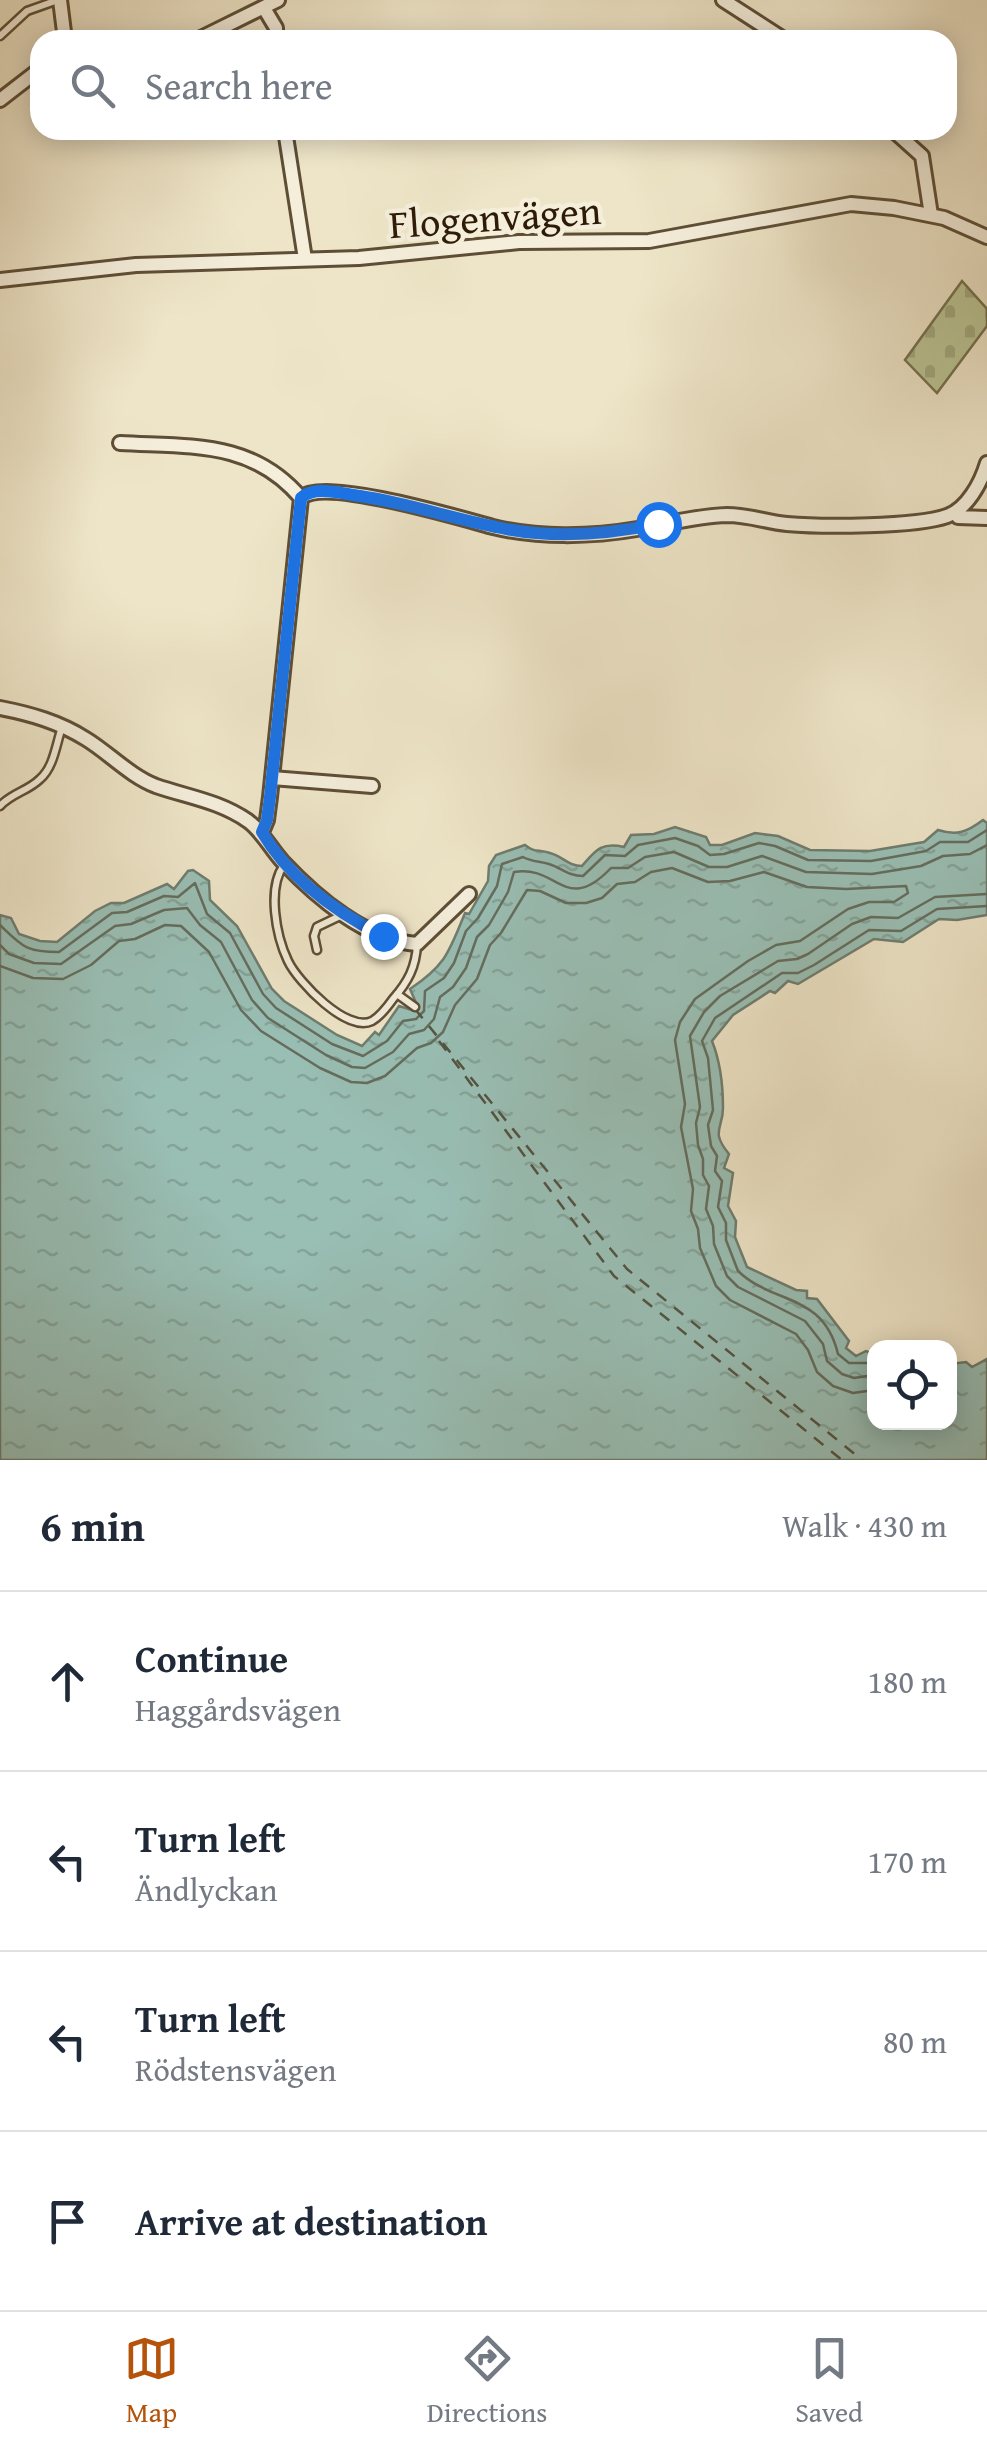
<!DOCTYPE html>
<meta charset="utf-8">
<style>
:root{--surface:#fff;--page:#f2f2f3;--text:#1f2937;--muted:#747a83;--line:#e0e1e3;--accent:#b45309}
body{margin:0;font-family:"Gentium Book Plus",serif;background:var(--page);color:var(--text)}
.controls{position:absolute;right:30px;bottom:30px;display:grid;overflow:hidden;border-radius:20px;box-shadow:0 5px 25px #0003}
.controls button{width:90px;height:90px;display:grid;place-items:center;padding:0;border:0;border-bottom:2px solid var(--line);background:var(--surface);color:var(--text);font:50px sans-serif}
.stop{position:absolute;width:30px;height:30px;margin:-22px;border:8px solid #1a73e8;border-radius:50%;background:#fff}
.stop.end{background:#1a73e8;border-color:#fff;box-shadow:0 2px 10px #0008}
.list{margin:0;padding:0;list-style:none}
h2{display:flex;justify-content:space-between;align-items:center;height:130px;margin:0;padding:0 40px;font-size:42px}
h2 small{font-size:32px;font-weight:400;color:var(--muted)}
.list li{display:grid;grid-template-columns:65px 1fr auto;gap:30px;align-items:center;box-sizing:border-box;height:180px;padding:0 40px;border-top:2px solid var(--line)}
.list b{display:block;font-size:38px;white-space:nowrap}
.list p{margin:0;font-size:32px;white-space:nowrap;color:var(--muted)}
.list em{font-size:32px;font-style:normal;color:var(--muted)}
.icon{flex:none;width:55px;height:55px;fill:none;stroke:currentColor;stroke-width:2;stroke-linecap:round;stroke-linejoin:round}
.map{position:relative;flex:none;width:987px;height:1460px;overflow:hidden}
.search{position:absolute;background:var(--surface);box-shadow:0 5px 25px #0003;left:30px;right:30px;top:30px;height:110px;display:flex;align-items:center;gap:25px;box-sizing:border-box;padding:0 35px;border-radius:30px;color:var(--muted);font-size:38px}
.sheet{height:850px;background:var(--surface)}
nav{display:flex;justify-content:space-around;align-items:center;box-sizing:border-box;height:140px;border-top:2px solid var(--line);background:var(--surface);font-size:28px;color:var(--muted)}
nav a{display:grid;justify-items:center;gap:5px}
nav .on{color:var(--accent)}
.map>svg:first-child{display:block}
</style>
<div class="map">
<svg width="987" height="1460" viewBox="0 0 987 1460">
<defs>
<pattern id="cemetery-stones" width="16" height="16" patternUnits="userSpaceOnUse" patternTransform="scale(2.5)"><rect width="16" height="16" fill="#bac495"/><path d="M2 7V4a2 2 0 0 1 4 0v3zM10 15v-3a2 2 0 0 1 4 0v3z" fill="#a0a87f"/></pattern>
<pattern id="water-ripples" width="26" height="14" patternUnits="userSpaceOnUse" patternTransform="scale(2.5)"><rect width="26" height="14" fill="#99bfb5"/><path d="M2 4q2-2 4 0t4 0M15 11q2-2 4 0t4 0" fill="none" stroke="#84a49a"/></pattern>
</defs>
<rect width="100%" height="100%" fill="#eee5c8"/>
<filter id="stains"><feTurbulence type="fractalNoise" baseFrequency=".002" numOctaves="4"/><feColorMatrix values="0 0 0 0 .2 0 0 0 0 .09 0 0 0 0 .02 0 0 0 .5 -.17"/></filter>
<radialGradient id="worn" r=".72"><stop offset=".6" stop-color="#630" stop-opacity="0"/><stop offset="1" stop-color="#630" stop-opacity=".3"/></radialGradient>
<!-- cemetery -->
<path fill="url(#cemetery-stones)" stroke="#74704e" stroke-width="2.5" d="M 962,281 L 987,309 L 987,326 L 937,393 L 905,360 Z"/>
<!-- water -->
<path fill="url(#water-ripples)" stroke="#6e7d6f" stroke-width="2.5" d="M 983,820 L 987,823 L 987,915 L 957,920 L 939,919 L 903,942 L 874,939 L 798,984 L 788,981 L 775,993 L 770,991 L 733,1015 L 712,1041 C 720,1061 723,1086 723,1108 C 723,1129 710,1131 729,1154 L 724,1168 L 733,1173 L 728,1206 L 736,1221 L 735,1237 L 747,1267 L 796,1290 L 807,1291 L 807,1298 L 817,1299 L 849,1341 L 846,1348 L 856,1356 L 866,1351 L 874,1354 L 874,1422 L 950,1422 L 950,1364 L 966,1362 L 972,1367 L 987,1359 L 987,1460 L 0,1460 L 0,915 L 11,918 L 19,934 L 40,941 L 57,942 L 95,911 L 111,903 L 124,903 L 167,884 L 174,889 L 188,871 L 193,870 L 209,881 L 210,900 L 237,926 L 272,989 L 284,1001 L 337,1035 L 362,1046 L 375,1032 L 379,1035 L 399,1006 L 412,1010 L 417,1005 L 410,989 C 446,965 449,952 465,913 L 469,914 L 488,881 L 489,866 L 496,855 L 525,845 C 535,853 538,849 550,853 C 562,856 568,866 582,866 C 596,850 601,842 624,847 L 631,835 L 654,834 L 675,827 L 706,837 L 710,845 L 722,845 L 755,833 L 778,836 L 810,850 L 870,851 L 924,842 L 938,830 C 957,836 967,832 983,820 Z"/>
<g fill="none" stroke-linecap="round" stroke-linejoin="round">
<!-- shore -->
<path stroke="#646d5e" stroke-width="2.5" d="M 0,925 C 22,946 25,952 59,952 L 112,913 L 127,912 L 164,896 L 178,897 L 195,883 L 207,914 L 230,933 L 263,994 L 276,1008 L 332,1044 L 363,1056 L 387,1041 L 403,1021 L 416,1019 L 424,1011 L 425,991 L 444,978 L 454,963 L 466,931 L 478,918 L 497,886 L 502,864 L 523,857 C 532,862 540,861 549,864 C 562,868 568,876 583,876 L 605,855 L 625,856 L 638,845 L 675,838 L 698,846 L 710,855 L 724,854 L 759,843 L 775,846 L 808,860 L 871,861 L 926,851 L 940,842 L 968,842 L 987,830
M 0,945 L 9,954 L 34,963 L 61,964 L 115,926 L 131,924 L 164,910 L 187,908 L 200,925 L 221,942 L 252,1000 L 268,1018 L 326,1055 L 352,1067 L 365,1068 L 393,1052 L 409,1034 L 424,1030 L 434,1019 L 440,997 L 453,987 L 466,968 L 477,937 L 489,925 L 508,892 L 514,872 C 558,864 565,916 611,868 L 628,868 L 645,857 L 674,852 L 709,867 L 727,867 L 762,856 L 806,872 L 872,874 L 921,866 L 943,856 L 970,854 L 987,845
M 0,966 L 33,978 L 63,979 L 91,965 L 119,941 L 135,939 L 165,925 L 181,926 L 209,952 L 241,1010 L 261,1031 L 320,1068 L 351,1082 L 367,1083 L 385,1076 L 417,1048 L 431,1043 L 443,1032 L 455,1005 L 477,979 L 490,945 L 501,933 L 527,890 L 540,891 L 566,903 L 586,903 L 602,898 L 617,884 L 635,882 L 651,872 L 672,868 L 708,882 L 730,881 L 764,872 L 807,887 L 846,889 L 906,886 L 908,893 L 894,902 L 869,902 L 848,909 L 800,941 L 776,945 L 748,961 L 695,999 L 680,1022 L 675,1040 L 685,1104 L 681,1127 L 693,1189 L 691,1211 L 698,1229 L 700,1248 L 716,1286 L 730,1300 L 796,1334 L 808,1350 L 817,1372 L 833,1386 L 853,1393 L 874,1390
M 874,1363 L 849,1363 L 838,1354 C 823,1292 773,1305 738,1271 L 726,1240 L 726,1223 L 718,1207 L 722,1181 L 715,1171 L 717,1156 L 711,1146 L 708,1125 L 713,1110 L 708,1058 L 702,1041 L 715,1018 L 782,973 L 798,973 L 814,965 L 869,930 L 901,931 L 937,909 L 987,906
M 874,1375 L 854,1378 L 842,1374 L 827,1361 L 823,1344 L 805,1321 L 738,1287 L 727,1276 L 714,1244 L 713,1226 L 706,1209 L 709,1186 L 703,1175 L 703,1159 L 698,1145 L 696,1123 L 700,1107 L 690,1036 L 704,1012 L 720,996 L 778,961 L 797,959 L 808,954 L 852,924 L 871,917 L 898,918 L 935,897 L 987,894"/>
<!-- ferry -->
<path stroke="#535443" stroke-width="2.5" stroke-dasharray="12 10" stroke-linecap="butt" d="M 415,1009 L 627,1269 L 862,1460
M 439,1041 L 614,1276 L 842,1460"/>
<!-- service casing -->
<g stroke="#5e4e36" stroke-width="11">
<path id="service" d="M 0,36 L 27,11 L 58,0
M 0,806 C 12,793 28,791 40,779 C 54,767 56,744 62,727
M 284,865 C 267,888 276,936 288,961 C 298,982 347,1033 372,1021 C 379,1017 388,1006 393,999 C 408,982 416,967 417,944
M 317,950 L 314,936 L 317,927 L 340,916
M 397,994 L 415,1007"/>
</g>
<!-- minor casing -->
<g stroke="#5e4e36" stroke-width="18">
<path id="minor" d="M 60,0 L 65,40
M 723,0 L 785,40
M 264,8 L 276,28 L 276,40
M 197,40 L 278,0
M 0,100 L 40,69
M 285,130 L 305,259
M 893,130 L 922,156 L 931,215
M 0,280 L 136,265 L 359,258 L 519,242 L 649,241 L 851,204 L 894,208 L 944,218 L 987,237
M 120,443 C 190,447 252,440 301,498 C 323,477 460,518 493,527 C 538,538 591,537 637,529 C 667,524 696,516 727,515 C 748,515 767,522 787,524 C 821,527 916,527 947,516 C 967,509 981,483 987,463
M 958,517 L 987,518
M 0,708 C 31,714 59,722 86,739 C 109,753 130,776 156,786 C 188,797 219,801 248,821 C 263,832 270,848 283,862 C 316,897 367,941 417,944 L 469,894
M 272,778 L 372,786
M 262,832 L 267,820 L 270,797 L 301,498"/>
</g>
<!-- service -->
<use href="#service" stroke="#f4eedb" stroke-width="6"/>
<!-- minor -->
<use href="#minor" stroke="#f4eedb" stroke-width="12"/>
</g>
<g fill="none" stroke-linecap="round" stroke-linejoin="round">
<!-- route -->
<path stroke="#1a73e8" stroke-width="12" d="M 383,936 C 336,912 289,878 262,832 L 267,820 L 270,797 L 301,498 C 315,485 342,494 360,496 C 407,503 450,518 496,527 C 549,539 605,535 658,524"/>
</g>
<g text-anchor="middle" stroke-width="9" stroke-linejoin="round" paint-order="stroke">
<!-- street labels -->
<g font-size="40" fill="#2e1b06" stroke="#f4eedb">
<text transform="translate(495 217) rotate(-4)" y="14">Flogenvägen</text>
</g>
</g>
<rect width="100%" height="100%" filter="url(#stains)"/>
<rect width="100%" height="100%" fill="url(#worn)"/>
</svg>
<div class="controls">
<button><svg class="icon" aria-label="locate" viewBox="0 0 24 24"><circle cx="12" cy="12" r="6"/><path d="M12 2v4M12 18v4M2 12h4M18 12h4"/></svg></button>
</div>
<div class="stop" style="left:658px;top:524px"></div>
<div class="stop end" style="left:383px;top:936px"></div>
<div class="search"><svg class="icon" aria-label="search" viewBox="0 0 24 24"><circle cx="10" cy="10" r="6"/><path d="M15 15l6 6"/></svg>Search here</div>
</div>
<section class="sheet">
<h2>6 min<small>Walk · 430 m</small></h2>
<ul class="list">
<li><svg class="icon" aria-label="ahead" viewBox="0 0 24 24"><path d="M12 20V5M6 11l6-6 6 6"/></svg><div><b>Continue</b><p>Haggårdsvägen</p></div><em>180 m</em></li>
<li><svg class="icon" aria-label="left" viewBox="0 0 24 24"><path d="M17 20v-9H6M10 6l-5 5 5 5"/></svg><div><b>Turn left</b><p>Ändlyckan</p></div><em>170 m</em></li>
<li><svg class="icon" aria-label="left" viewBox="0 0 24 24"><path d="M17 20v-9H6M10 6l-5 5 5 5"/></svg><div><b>Turn left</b><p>Rödstensvägen</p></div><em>80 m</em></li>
<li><svg class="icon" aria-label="arrive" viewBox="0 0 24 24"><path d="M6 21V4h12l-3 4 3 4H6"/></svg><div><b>Arrive at destination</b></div></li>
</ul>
</section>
<nav>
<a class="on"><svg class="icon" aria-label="map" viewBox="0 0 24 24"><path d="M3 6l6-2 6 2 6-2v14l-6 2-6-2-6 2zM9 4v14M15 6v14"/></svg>Map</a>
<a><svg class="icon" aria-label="directions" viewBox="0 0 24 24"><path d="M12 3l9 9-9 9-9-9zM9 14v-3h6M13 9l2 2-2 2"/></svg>Directions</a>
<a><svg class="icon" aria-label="saved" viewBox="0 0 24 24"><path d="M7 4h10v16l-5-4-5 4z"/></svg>Saved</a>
</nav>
